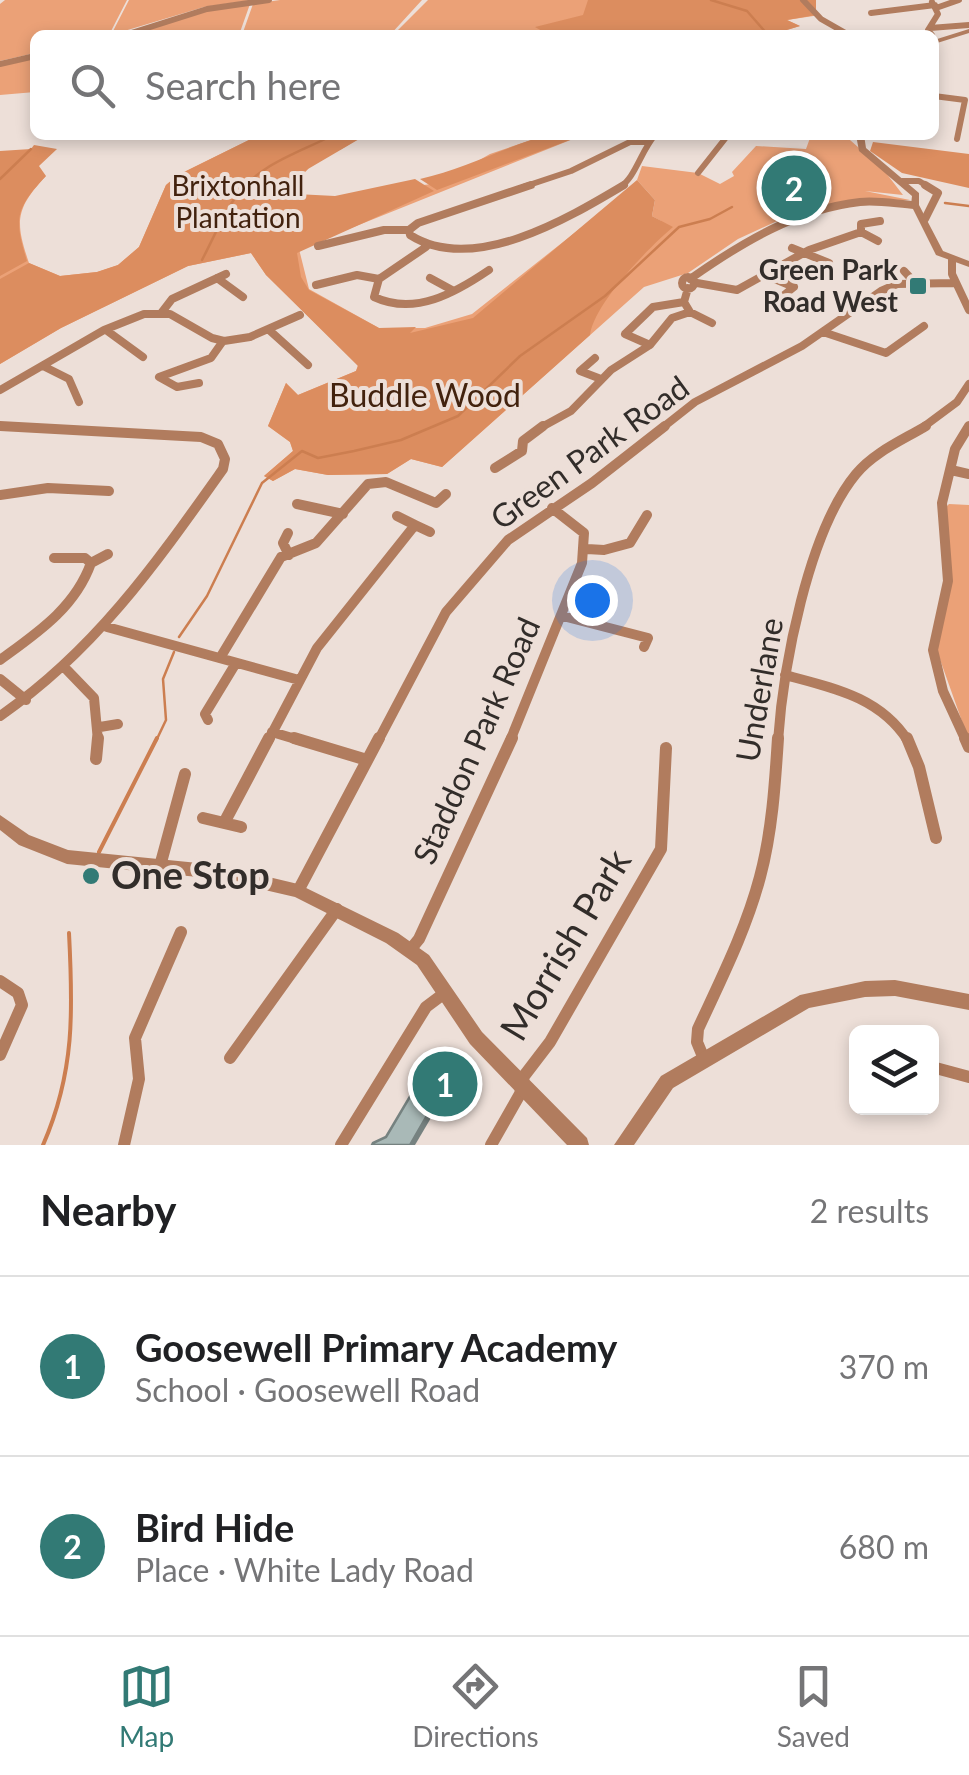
<!DOCTYPE html>
<meta charset="utf-8">
<style>
:root{--surface:#fff;--page:#f2f2f2;--text:#202124;--muted:#757577;--line:#e0e0e0;--accent:#327a75}
body{margin:0;font-family:Lato,sans-serif;background:var(--page);color:var(--text)}
.controls{position:absolute;right:30px;bottom:30px;display:grid;overflow:hidden;border-radius:15px;box-shadow:0 5px 15px #0003}
.controls button{width:90px;height:90px;display:grid;place-items:center;padding:0;border:0;border-bottom:2px solid var(--line);background:var(--surface);color:var(--text);font:50px sans-serif}
.you{position:absolute;left:592px;top:600px;width:35px;height:35px;margin:-25px;border:8px solid #fff;border-radius:50%;background:#1a73e8;box-shadow:0 0 0 15px #1a73e833}
.badge{display:grid;place-items:center;width:65px;height:65px;border-radius:50%;background:var(--accent);color:#fff;font-size:32px;font-weight:700}
.pin{position:absolute;translate:-50% -50%;border:5px solid #fff;box-shadow:0 2px 10px #0006}
.list{margin:0;padding:0;list-style:none}
h2{display:flex;justify-content:space-between;align-items:center;height:130px;margin:0;padding:0 40px;font-size:42px}
h2 small{font-size:32px;font-weight:400;color:var(--muted)}
.list li{display:grid;grid-template-columns:65px 1fr auto;gap:30px;align-items:center;box-sizing:border-box;height:180px;padding:0 40px;border-top:2px solid var(--line)}
.list b{display:block;font-size:38px;white-space:nowrap}
.list p{margin:0;font-size:32px;white-space:nowrap;color:var(--muted)}
.list em{font-size:32px;font-style:normal;color:var(--muted)}
.icon{flex:none;width:55px;height:55px;fill:none;stroke:currentColor;stroke-width:2;stroke-linecap:round;stroke-linejoin:round}
.map{position:relative;flex:none;width:969px;height:1145px;overflow:hidden}
.search{position:absolute;background:var(--surface);box-shadow:0 5px 15px #0003;left:30px;right:30px;top:30px;height:110px;display:flex;align-items:center;gap:25px;box-sizing:border-box;padding:0 35px;border-radius:15px;color:var(--muted);font-size:38px}
.sheet{height:490px;background:var(--surface)}
nav{display:flex;justify-content:space-around;align-items:center;box-sizing:border-box;height:140px;border-top:2px solid var(--line);background:var(--surface);font-size:28px;color:var(--muted)}
nav a{display:grid;justify-items:center;gap:5px}
nav .on{color:var(--accent)}
.map>svg:first-child{display:block}
</style>
<div class="map">
<svg width="969" height="1145" viewBox="0 0 969 1145">
<rect width="100%" height="100%" fill="#eddfd8"/>
<!-- green -->
<path fill="#eba177" d="M 5,0 L 127,0 L 109,35 L 35,35 L 35,53 L 0,61 L 0,4 Z
M 129,0 L 252,0 L 204,7 L 111,35 Z
M 280,0 L 422,0 L 390,35 L 242,35 L 253,4 Z
M 428,0 L 588,0 L 820,15 L 787,20 L 800,26 L 770,35 L 573,35 L 540,29 L 549,35 L 393,35 Z
M 250,4 L 239,35 L 131,35 L 213,9 Z
M 35,57 L 35,92 L 0,95 L 0,65 Z
M 259,135 L 365,135 L 340,150 L 318,144 L 308,169 L 291,185 L 304,196 L 323,198 L 439,183 L 490,154 L 531,140 L 528,135 L 583,135 L 299,249 L 309,289 L 379,328 L 425,328 L 472,314 L 582,227 L 655,225 L 661,221 L 652,216 L 655,200 L 637,180 L 642,166 L 698,173 L 720,184 L 734,176 L 732,172 L 756,146 L 806,149 L 810,138 L 852,135 L 850,140 L 883,169 L 903,195 L 865,191 L 910,200 L 843,201 L 775,222 L 738,239 L 688,273 L 644,287 L 442,467 L 411,459 L 387,474 L 328,475 L 295,469 L 273,481 L 264,476 L 293,451 L 290,442 L 268,426 L 286,383 L 298,395 L 356,371 L 358,365 L 266,275 L 251,253 L 188,266 L 61,328 L 0,364 L 0,185 L 46,176 C 15,209 15,222 29,263 L 60,276 L 97,272 L 118,265 L 139,247 L 166,185 L 178,175 Z
M 949,504 L 969,505 L 969,741 L 937,651 L 945,613 L 945,508 Z"/>
<!-- forest -->
<path fill="#dc8d5f" d="M 588,0 L 816,0 L 816,15 L 787,20 L 800,26 L 770,35 L 549,35 L 535,27 L 583,15 Z
M 259,135 L 366,135 L 308,169 L 291,186 L 296,194 L 335,196 L 415,179 L 434,191 L 297,253 L 301,277 L 309,290 L 379,328 L 416,327 L 410,333 L 473,318 L 637,180 L 655,200 L 652,216 L 673,227 C 648,248 594,304 590,335 L 442,467 L 411,459 L 387,474 L 328,475 L 295,469 L 273,481 L 264,476 L 293,451 L 290,442 L 268,426 L 286,383 L 298,395 L 356,371 L 358,366 L 266,275 L 251,253 L 188,266 L 61,328 L 0,364 L 0,279 L 29,263 L 60,276 L 97,272 L 118,265 L 139,247 L 166,185 L 178,175 Z
M 528,135 L 583,135 L 437,190 L 420,179 C 459,170 493,153 531,140 Z
M 873,142 L 969,154 L 969,188 L 902,173 L 870,151 Z
M 34,145 L 57,149 L 39,166 L 46,176 C 15,209 14,219 27,261 L 0,276 L 0,151 L 31,149 Z"/>
<g fill="none" stroke-linecap="round" stroke-linejoin="round">
<!-- stream-far1 -->
<path stroke="#cc7e50" stroke-width="2.5" d="M 711,0 L 747,11 L 768,35
M 0,179 L 31,149
M 945,203 L 969,206
M 202,260 C 213,239 222,217 235,198 C 258,164 299,153 333,135
M 179,637 L 207,596 L 262,483 L 302,451 L 318,458 L 354,451 L 401,440 L 458,416 L 520,356 L 605,296 L 679,227 L 710,219 L 732,207
M 156,741 L 166,720 L 163,679 L 174,652"/>
<!-- stream -->
<path stroke="#cc7e50" stroke-width="4" d="M 99,852 L 157,738
M 43,1145 C 75,1072 73,1010 69,933"/>
<!-- minor-far3 -->
<path stroke="#b17c5e" stroke-width="6" d="M 803,0 L 821,19 L 849,35
M 932,2 L 938,14 L 928,30 L 932,35
M 936,8 L 959,0
M 871,13 L 935,5
M 930,28 L 969,25
M 125,35 L 207,9 L 269,0
M 0,64 L 35,56
M 934,96 L 965,100 L 957,139
M 795,135 L 810,135
M 698,173 L 728,135
M 902,181 L 919,181 L 929,187
M 523,187 L 571,171 L 630,142 L 648,142
M 620,187 C 635,178 641,151 655,135"/>
<!-- minor-far2 -->
<path stroke="#b17c5e" stroke-width="8" d="M 531,185 L 418,223 L 409,230 L 410,235 C 473,275 567,219 624,185
M 925,185 L 938,193 L 925,219
M 861,232 L 878,241
M 318,246 L 384,230 L 409,230
M 426,247 L 379,279 L 374,297 C 415,316 455,293 489,270
M 792,248 L 829,263
M 952,260 L 952,274 L 969,310
M 904,271 L 916,284
M 765,275 L 794,287 L 779,299
M682 283a6 6 0 1 1 12 0a6 6 0 1 1-12 0Z
M 217,278 L 243,297
M 430,278 L 452,290
M 690,279 C 741,243 797,209 860,202 C 878,200 897,204 915,205
M 697,283 L 737,290 L 809,250 L 861,232 L 861,224 L 880,221
M 316,285 L 357,275 L 379,279
M 162,312 L 172,299 L 226,274
M 690,312 L 712,323
M 268,329 L 308,365
M 106,330 L 143,357
M 823,332 L 886,353 L 924,326
M 650,345 L 672,318 L 690,312 L 684,302
M 595,358 L 580,371 L 601,379
M 45,367 L 69,379 L 79,402
M 199,383 L 177,387 L 159,377 L 211,358 L 223,341
M 0,390 L 104,330 L 144,314 L 170,314 L 212,338 L 224,341 L 250,337 L 300,315
M 0,426 L 40,428
M 540,428 L 571,411 L 611,370 L 650,345 L 625,334 L 653,307 L 684,302 L 688,288
M 662,428 L 695,402 L 802,346 L 881,291 L 897,284 L 955,283
M 922,428 L 957,402 L 969,384"/>
<!-- minor-far1 -->
<path stroke="#b17c5e" stroke-width="10" d="M 0,426 L 201,437 L 218,444 L 225,459 L 223,469 C 157,562 95,651 0,716
M 495,468 L 522,451 L 523,441 L 543,426
M 951,470 L 969,474
M 0,495 L 48,488 L 109,491
M 297,504 L 343,514
M 415,525 L 430,532
M 288,533 L 283,543 L 289,555
M 587,549 L 604,550 L 630,543 L 647,515
M 91,563 L 108,554
M 563,616 L 648,638 L 644,647
M 107,627 L 299,680
M 220,658 L 281,557 L 316,543 L 368,484 L 386,482 L 436,503 L 446,494
M 0,660 C 37,633 75,608 91,563 L 85,558 L 54,558
M 67,670 L 94,698 L 98,741
M 785,675 C 833,688 880,697 908,741
M 0,679 L 26,700
M 208,720 L 205,714 L 236,663
M 100,727 L 118,724
M 272,732 L 302,741
M 268,741 L 317,648 L 415,525 L 397,516
M 378,741 L 446,612 L 508,540 L 592,483 L 665,426
M 510,741 L 582,563 L 584,533 L 552,508
M 778,741 C 783,667 808,532 856,474 C 874,452 903,440 926,426
M 966,741 L 943,691 L 933,650 L 948,581 L 942,503 L 955,449 L 969,426"/>
<!-- minor -->
<path stroke="#b17c5e" stroke-width="12" d="M 294,738 L 367,760
M 907,738 L 919,767 L 936,838
M 965,738 L 969,747
M 96,759 L 98,738
M 203,818 L 241,827
M 224,823 L 269,738
M 160,866 L 185,774
M 298,891 L 379,738
M 410,950 L 419,939 L 512,738
M 0,981 L 18,993 L 22,1005 L 0,1055
M 230,1058 L 337,909
M 704,1059 L 697,1042 L 698,1029 C 721,979 746,930 760,877 C 772,832 775,785 778,738
M 932,1067 L 969,1077
M 124,1145 L 139,1079 L 135,1038 L 181,932
M 341,1145 L 426,1007 L 446,992
M 491,1145 L 520,1094 L 524,1076 L 550,1042 L 661,849 L 666,748"/>
<!-- tertiary -->
<path fill="#b17c5e" fill-rule="evenodd" d="M 969,29 L 969,33 L 934,44 L 934,40 Z
M 856,135 L 864,135 L 866,148 L 919,193 L 919,205 L 943,251 L 969,261 L 969,267 L 936,255 L 911,205 L 912,196 L 859,151 Z
M 0,815 L 29,835 L 68,850 L 218,865 L 298,884 L 398,933 L 429,955 L 482,1032 L 587,1138 L 589,1145 L 567,1145 L 470,1044 L 417,965 L 386,943 L 295,897 L 218,879 L 67,864 L 19,845 L 0,830 Z
M 895,980 L 969,994 L 969,1010 L 895,996 L 865,997 L 809,1008 L 673,1088 L 634,1145 L 614,1145 L 661,1076 L 800,995 L 865,981 Z"/>
</g>
<!-- shaded-wall -->
<path fill="#768280" d="M 438,1089 L 438,1106 L 415,1145 L 410,1145 Z"/>
<!-- building -->
<path fill="#a9b9b7" stroke="#768280" stroke-width="2.5" d="M 418,1083 L 438,1089 L 434,1096 L 437,1098 L 410,1145 L 372,1145 L 373,1143 L 386,1137 Z"/>
<!-- markers -->
<g fill="#327a75" stroke="#eddfd8" stroke-width="4">
<rect x="908" y="276" width="20" height="20" rx="5"/>
<circle cx="91" cy="876" r="10"/>
</g>
<g text-anchor="middle" stroke-width="8" stroke-linejoin="round" paint-order="stroke">
<!-- far-park labels -->
<g font-size="28" fill="#42220e" stroke="#eddfd8">
<text x="238" y="196">Brixtonhall<tspan x="238" dy="32">Plantation</tspan></text>
</g>
<!-- far-poi labels -->
<g font-size="28" font-weight="bold" fill="#322d2a" stroke="#eddfd8" text-anchor="end">
<text x="898" y="280">Green Park<tspan x="898" dy="32">Road West</tspan></text>
</g>
<!-- park labels -->
<g font-size="32" fill="#42220e" stroke="#eddfd8">
<text x="425" y="407">Buddle Wood</text>
</g>
<!-- street labels -->
<g font-size="32" fill="#322d2a" stroke="#eddfd8">
<text transform="translate(590 453) rotate(-36)" y="11">Green Park Road</text>
<text transform="translate(760 690) rotate(-80)" y="11">Underlane</text>
<text transform="translate(477 741) rotate(-66)" y="11">Staddon Park Road</text>
</g>
<!-- near-poi labels -->
<g font-size="38" font-weight="bold" fill="#322d2a" stroke="#eddfd8" text-anchor="start">
<text x="111" y="889">One Stop</text>
</g>
<!-- near-street labels -->
<g font-size="38" fill="#322d2a" stroke="#eddfd8">
<text transform="translate(566 945) rotate(-59)" y="13">Morrish Park</text>
</g>
</g>
</svg>
<div class="controls">
<button><svg class="icon" aria-label="layers" viewBox="0 0 24 24"><path d="M12 4l9 5-9 5-9-5zM3 14l9 5 9-5"/></svg></button>
</div>
<div class="you"></div>
<div class="pin badge" style="left:445px;top:1084px">1</div>
<div class="pin badge" style="left:794px;top:188px">2</div>
<div class="search"><svg class="icon" aria-label="search" viewBox="0 0 24 24"><circle cx="10" cy="10" r="6"/><path d="M15 15l6 6"/></svg>Search here</div>
</div>
<section class="sheet">
<h2>Nearby<small>2 results</small></h2>
<ul class="list">
<li><span class="badge">1</span><div><b>Goosewell Primary Academy</b><p>School · Goosewell Road</p></div><em>370 m</em></li>
<li><span class="badge">2</span><div><b>Bird Hide</b><p>Place · White Lady Road</p></div><em>680 m</em></li>
</ul>
</section>
<nav>
<a class="on"><svg class="icon" aria-label="map" viewBox="0 0 24 24"><path d="M3 6l6-2 6 2 6-2v14l-6 2-6-2-6 2zM9 4v14M15 6v14"/></svg>Map</a>
<a><svg class="icon" aria-label="directions" viewBox="0 0 24 24"><path d="M12 3l9 9-9 9-9-9zM9 14v-3h6M13 9l2 2-2 2"/></svg>Directions</a>
<a><svg class="icon" aria-label="saved" viewBox="0 0 24 24"><path d="M7 4h10v16l-5-4-5 4z"/></svg>Saved</a>
</nav>
